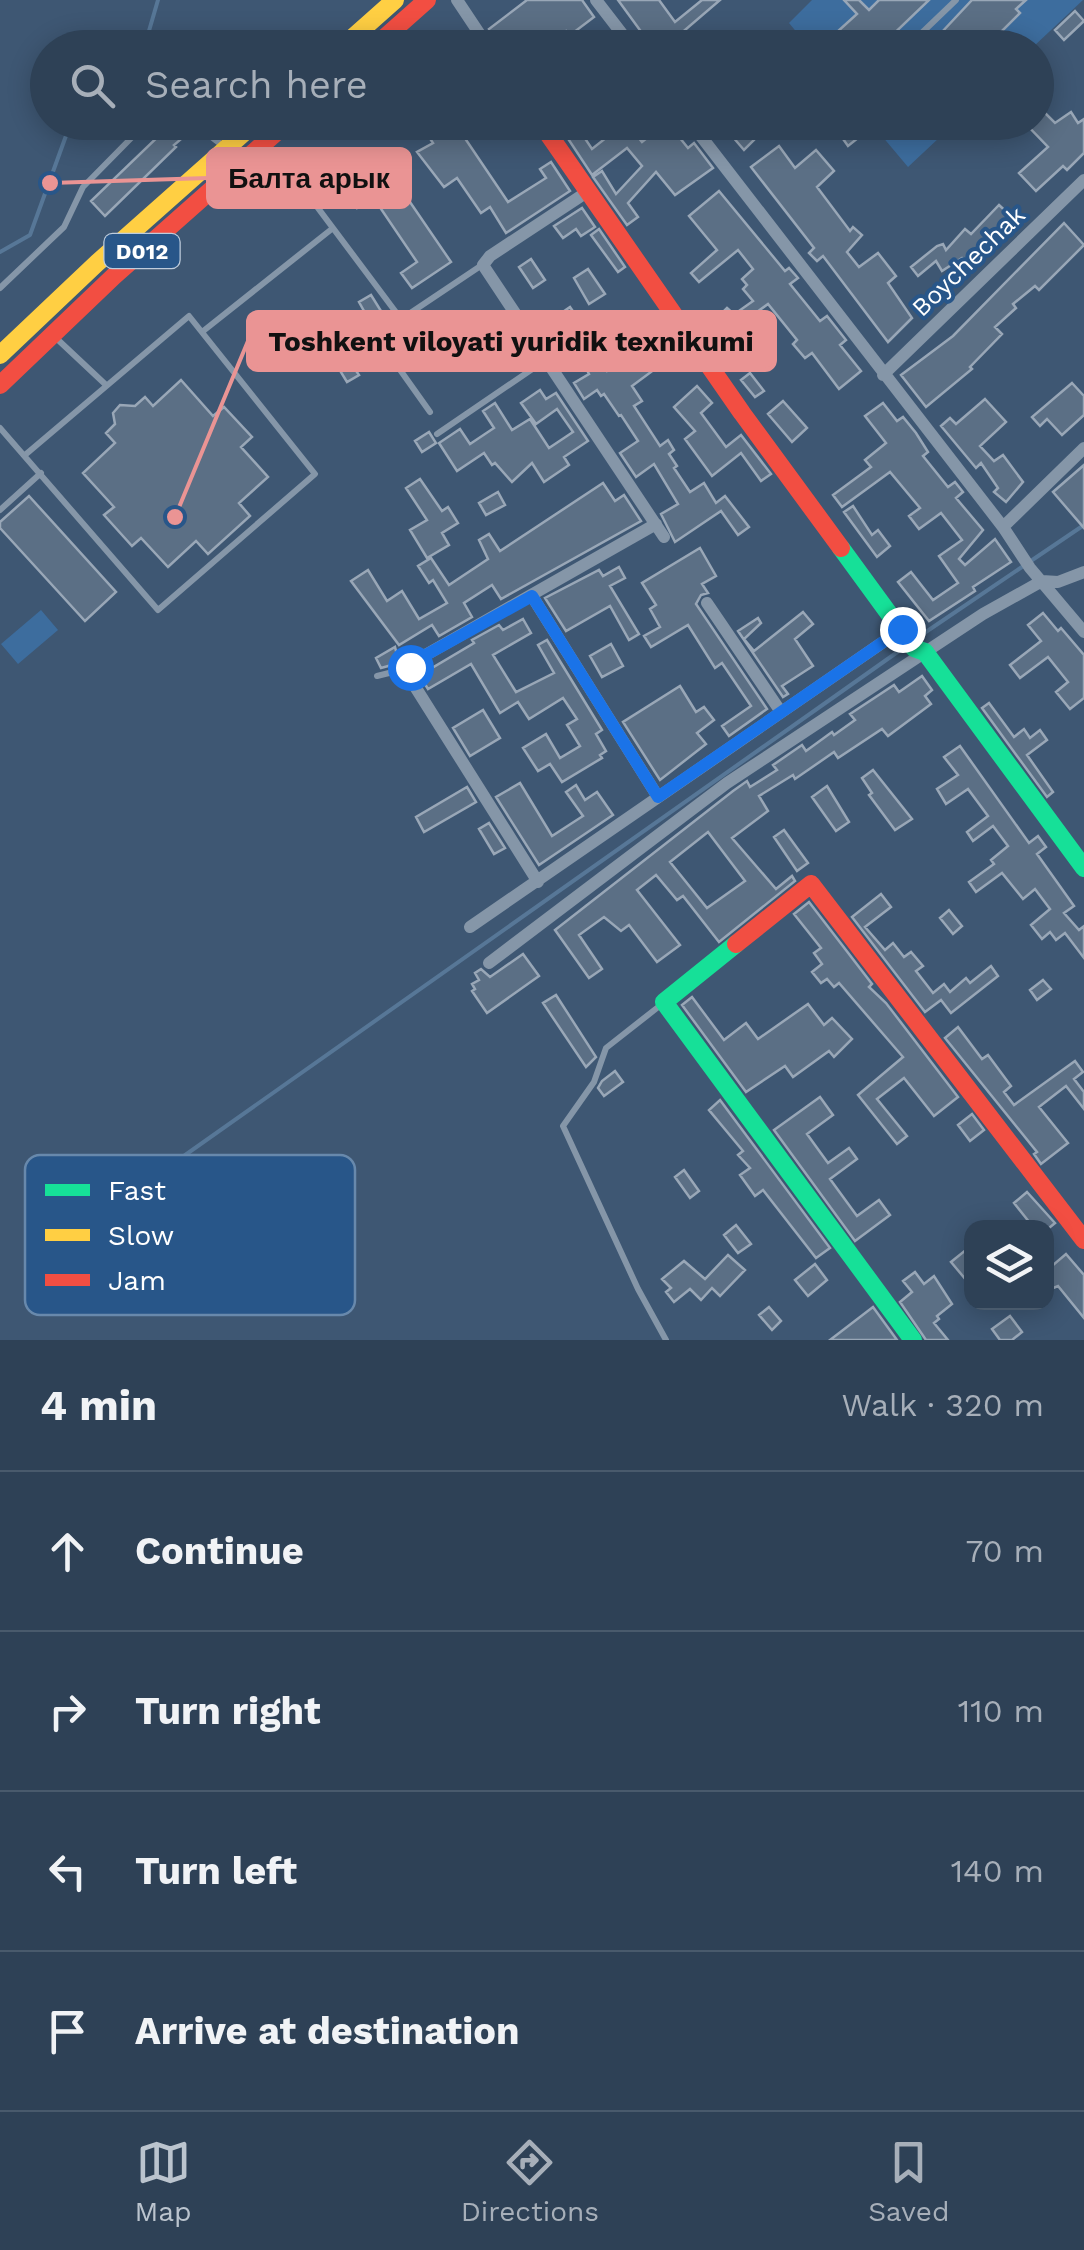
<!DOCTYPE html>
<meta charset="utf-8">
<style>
:root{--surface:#2e4156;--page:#3a4c60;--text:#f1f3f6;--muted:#a7afb9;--line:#495a6c;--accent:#bbc4ce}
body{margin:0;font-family:"Work Sans",sans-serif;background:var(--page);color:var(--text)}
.controls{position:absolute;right:30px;bottom:30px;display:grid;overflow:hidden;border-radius:20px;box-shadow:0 5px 25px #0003}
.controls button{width:90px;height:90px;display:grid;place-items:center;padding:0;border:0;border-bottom:2px solid var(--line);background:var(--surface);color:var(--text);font:50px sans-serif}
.stop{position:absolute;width:30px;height:30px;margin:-22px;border:8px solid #1a73e8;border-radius:50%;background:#fff}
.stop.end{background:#1a73e8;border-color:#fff;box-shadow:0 2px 10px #0008}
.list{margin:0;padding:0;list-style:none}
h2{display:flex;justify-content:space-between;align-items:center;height:130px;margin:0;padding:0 40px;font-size:42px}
h2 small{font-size:32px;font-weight:400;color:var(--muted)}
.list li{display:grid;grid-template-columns:65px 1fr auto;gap:30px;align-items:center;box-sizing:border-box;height:160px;padding:0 40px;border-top:2px solid var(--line)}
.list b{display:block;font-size:38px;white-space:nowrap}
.list em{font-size:32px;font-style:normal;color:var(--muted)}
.icon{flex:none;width:55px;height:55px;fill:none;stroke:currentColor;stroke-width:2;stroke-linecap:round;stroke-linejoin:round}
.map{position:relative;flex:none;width:1084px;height:1340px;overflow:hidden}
.search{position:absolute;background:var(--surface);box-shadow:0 5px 25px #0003;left:30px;right:30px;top:30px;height:110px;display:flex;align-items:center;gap:25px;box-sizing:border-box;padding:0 35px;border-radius:55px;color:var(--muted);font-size:38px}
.sheet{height:770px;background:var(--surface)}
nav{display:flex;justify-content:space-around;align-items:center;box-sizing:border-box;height:140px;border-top:2px solid var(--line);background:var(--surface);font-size:28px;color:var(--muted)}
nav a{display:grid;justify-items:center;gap:5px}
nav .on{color:var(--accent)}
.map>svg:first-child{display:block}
</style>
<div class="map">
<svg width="1084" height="1340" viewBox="0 0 1084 1340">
<rect width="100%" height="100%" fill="#3e5773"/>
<!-- green -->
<path fill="#3d6d9e" d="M 812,0 L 1083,0 L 1033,47 L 809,47 L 789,23 Z
M 871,123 L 955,123 L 908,167 Z
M 41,610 L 58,630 L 18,664 L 1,644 Z"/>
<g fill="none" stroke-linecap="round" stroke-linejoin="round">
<!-- stream -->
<path stroke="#577797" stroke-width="4" d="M 144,48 L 158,0
M 0,252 L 30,235 L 71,122
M 914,640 L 1084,525
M 69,1237 L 906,646"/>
</g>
<!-- building -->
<path fill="#5b6f85" stroke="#99a7b7" stroke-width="2.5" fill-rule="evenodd" d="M 527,0 L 582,0 L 594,17 L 569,36 L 566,31 L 544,48 L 501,48 L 489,29 Z
M 618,0 L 659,0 L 675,22 L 702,0 L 720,0 L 664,48 L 653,48 Z
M 844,0 L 859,0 L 869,10 L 879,0 L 929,0 L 879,48 L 830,48 L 841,37 L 836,33 L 857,14 Z
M 972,0 L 1026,0 L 1016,9 L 1020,13 L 996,37 L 991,32 L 976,48 L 927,48 Z
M 1075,11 L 1084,21 L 1064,40 L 1055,30 Z
M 1036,104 L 1055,123 L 1071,112 L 1078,123 L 1084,119 L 1084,153 L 1067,170 L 1063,166 L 1036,191 L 1019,173 L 1048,147 L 1024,122 L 1036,122 Z
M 443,122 L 454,122 L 508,202 L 546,178 L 540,169 L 551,162 L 570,191 L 506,233 L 490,207 L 481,213 L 457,178 L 444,187 L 417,152 L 433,143 L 427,134 Z
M 557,122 L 574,122 L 592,149 L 626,122 L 642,142 L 667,122 L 688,148 L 694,143 L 713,168 L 675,195 L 656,172 L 628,203 L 638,217 L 627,225 L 593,177 L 602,171 L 616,194 L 642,166 L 627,148 L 592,175 Z
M 720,122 L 772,122 L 744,150 Z
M 831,122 L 878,122 L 848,146 Z
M 168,127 L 180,140 L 174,145 L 176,147 L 105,216 L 91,201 Z
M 779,146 L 795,168 L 816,150 L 834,171 L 817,187 L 850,231 L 853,227 L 862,235 L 847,252 L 859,267 L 878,253 L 896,276 L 888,283 L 912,318 L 888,342 L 823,256 L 817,261 L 809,253 L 814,248 L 751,167 Z
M 384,164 L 451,262 L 412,288 L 401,273 L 417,262 L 373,197 L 357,208 L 345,190 Z
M 719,191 L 785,271 L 789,268 L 798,278 L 790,284 L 820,321 L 827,316 L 846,340 L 840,345 L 861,371 L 839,389 L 812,353 L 805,358 L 793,344 L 797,340 L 768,304 L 742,323 L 736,313 L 753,301 L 743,289 L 747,285 L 742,279 L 753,269 L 738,250 L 699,282 L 691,273 L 717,250 L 689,216 Z
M 999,205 L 1013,218 L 992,240 L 989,237 L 967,262 L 962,258 L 942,271 L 936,261 L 918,276 L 911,267 L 937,246 L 943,244 L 946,250 L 965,229 L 971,234 Z
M 582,208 L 595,227 L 581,236 L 576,229 L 563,238 L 554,226 Z
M 1064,223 L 1084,245 L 1039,290 L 1035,286 L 1013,304 L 1016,308 L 995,327 L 1002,334 L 970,367 L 972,369 L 926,407 L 901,375 L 953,336 Z
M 599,229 L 625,267 L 618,272 L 591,235 Z
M 531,259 L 545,280 L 533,288 L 519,267 Z
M 588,269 L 605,294 L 589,304 L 574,278 Z
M 371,295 L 381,311 L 368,318 L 359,302 Z
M 570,307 L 581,323 L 565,334 L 554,318 Z
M 727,308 L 736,316 L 718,332 L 710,325 Z
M 675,339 L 682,349 L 632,386 L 642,401 L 634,406 L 660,446 L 668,440 L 674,450 L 669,454 L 677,466 L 674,468 L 690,492 L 704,483 L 716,503 L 725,496 L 749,527 L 738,535 L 721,511 L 675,542 L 661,514 L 678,504 L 654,464 L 636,477 L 620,453 L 638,441 L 621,415 L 619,416 L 604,394 L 601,396 L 597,390 L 584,399 L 574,383 L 589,374 L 583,363 L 596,354 L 607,371 L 646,341 L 654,352 Z
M 350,362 L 359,375 L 347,382 L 339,369 Z
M 750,373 L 764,391 L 755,397 L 741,380 Z
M 181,380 L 213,416 L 224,407 L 252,437 L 241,447 L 268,477 L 239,503 L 250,516 L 208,554 L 196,541 L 168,567 L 141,538 L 132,546 L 104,515 L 114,507 L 83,473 L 115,443 L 106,433 L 115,424 L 113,413 L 120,405 L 135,406 L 145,397 L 153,406 Z
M 1072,383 L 1084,396 L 1084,415 L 1062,435 L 1047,419 L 1040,426 L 1032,417 Z
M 697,386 L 712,403 L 701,413 L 726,447 L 741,435 L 771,474 L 761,481 L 741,453 L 712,476 L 685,439 L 695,431 L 674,407 Z
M 540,390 L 546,399 L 556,393 L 588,441 L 564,457 L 569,465 L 544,482 L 532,463 L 512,482 L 495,463 L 492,465 L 484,453 L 457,471 L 439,443 L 460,429 L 470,444 L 494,428 L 483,411 L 495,403 L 512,430 L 530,419 L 549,448 L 573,432 L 557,409 L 536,424 L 521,403 Z
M 985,399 L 1006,422 L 980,446 L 994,461 L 1003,455 L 1023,482 L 1006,502 L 994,492 L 998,488 L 981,463 L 976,468 L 941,426 L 950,418 L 956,424 Z
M 783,401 L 807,428 L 792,442 L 768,414 Z
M 883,403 L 897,421 L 903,417 L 916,433 L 928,452 L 923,456 L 948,487 L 955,482 L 963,492 L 956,498 L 983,530 L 959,559 L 965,565 L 995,539 L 1011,562 L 973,587 L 975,591 L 929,621 L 898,582 L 911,572 L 933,600 L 958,583 L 939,556 L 962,540 L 941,513 L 919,529 L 909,516 L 920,508 L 890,472 L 842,507 L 833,495 L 871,467 L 865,460 L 886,443 L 865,416 Z
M 429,432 L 436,443 L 422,452 L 415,441 Z
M 1084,465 L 1084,528 L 1053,492 Z
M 420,479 L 442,511 L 448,507 L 458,523 L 442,533 L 449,545 L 427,558 L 410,530 L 427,520 L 406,488 Z
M 603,483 L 615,501 L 624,495 L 641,521 L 501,599 L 492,585 L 464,603 L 472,617 L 439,636 L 432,625 L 399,645 L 351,581 L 368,570 L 387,601 L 402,591 L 419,619 L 447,603 L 433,580 L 429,583 L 418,566 L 431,558 L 449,585 L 488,559 L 479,540 L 489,534 L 500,551 Z
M 498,492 L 505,505 L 486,515 L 479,503 Z
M 29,496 L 116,592 L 85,621 L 0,528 L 0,522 Z
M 853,506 L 872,535 L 878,530 L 890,546 L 877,557 L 844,512 Z
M 700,548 L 716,576 L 702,584 L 708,593 L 701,595 L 696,604 L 767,709 L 729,736 L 722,726 L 751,706 L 722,663 L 715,668 L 688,625 L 651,647 L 644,636 L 660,627 L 650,609 L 656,605 L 642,583 Z
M 619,567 L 625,578 L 610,586 L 639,634 L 629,640 L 610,606 L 566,631 L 545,598 L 599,570 L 603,576 Z
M 803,612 L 813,624 L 795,639 L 813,666 L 782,686 L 788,694 L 783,697 L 738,631 L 758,618 L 761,623 L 744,639 L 754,651 Z
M 1043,613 L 1058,631 L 1061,628 L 1084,655 L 1084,698 L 1070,709 L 1056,692 L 1068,682 L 1048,657 L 1020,678 L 1010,665 L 1041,641 L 1028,625 Z
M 523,619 L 531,633 L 493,655 L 516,692 L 554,673 L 538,645 L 547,640 L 602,730 L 596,734 L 606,751 L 600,755 L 602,758 L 562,782 L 550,764 L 538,771 L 523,748 L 546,734 L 560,758 L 580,746 L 567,725 L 577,719 L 563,698 L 529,719 L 518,702 L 500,713 L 471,664 L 428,689 L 423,681 L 422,674 L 474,643 L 472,640 L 499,625 L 503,630 Z
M 611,644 L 623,666 L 602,677 L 590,656 Z
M 395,647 L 399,663 L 381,668 L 376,658 Z
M 922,676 L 932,690 L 925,696 L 931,704 L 888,736 L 882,729 L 838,758 L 834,752 L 795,779 L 793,775 L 759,796 L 768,811 L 732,838 L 776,889 L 792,876 L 795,881 L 719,942 L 683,896 L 677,900 L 656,875 L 637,890 L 680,945 L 657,962 L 629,925 L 621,931 L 604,917 L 579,935 L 602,969 L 589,978 L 555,930 L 733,791 L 747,781 L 750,787 L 777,770 L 773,765 L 802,745 L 806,751 L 832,732 L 834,735 L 855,720 L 850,714 L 894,685 L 899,692 ZM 708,832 L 745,881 L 707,908 L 670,862 Z
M 680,686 L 696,712 L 704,707 L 714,720 L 697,733 L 706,744 L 660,780 L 623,722 Z
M 989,703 L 1014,737 L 1024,729 L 1030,738 L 1040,730 L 1047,740 L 1027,755 L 1053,792 L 1047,797 L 982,708 Z
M 483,710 L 500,738 L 470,756 L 453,728 Z
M 960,746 L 1029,843 L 1038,836 L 1046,847 L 1037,854 L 1074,906 L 1064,913 L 1079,930 L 1084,926 L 1084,958 L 1065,933 L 1056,940 L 1050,932 L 1042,939 L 1031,925 L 1050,909 L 1035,889 L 1023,899 L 1002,873 L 976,892 L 969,882 L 994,864 L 991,860 L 1008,846 L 993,826 L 973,841 L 967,832 L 988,816 L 968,789 L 946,804 L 937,789 L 958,775 L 944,757 Z
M 873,770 L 912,819 L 895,830 L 869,795 L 872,793 L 862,778 Z
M 520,783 L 552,836 L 583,816 L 566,792 L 576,785 L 585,800 L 597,792 L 613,815 L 539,865 L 496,797 Z
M 827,786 L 849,822 L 836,831 L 812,797 Z
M 467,787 L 476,802 L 424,832 L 416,817 Z
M 489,823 L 505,848 L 494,854 L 479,829 Z
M 784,830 L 808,863 L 797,871 L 774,837 Z
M 881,894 L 891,907 L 865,927 L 885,950 L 893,943 L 904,957 L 911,952 L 923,966 L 916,971 L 933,993 L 944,984 L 950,992 L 966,978 L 970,983 L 991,966 L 998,976 L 951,1013 L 941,1000 L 925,1012 L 852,917 Z
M 809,902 L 872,984 L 869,987 L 886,1003 L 958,1097 L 934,1116 L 904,1078 L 877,1099 L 907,1136 L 897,1144 L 858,1095 L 903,1057 L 839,983 L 834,987 L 827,979 L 821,983 L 812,972 L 822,964 L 814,953 L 821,948 L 794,914 Z
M 949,910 L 962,926 L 953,934 L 940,918 Z
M 523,954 L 539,976 L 487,1013 L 472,991 L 475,989 L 472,984 L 479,980 L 475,973 L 481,969 L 490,977 Z
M 1043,980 L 1051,989 L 1037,1000 L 1030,990 Z
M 556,995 L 596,1057 L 586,1067 L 543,1003 Z
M 692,997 L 724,1040 L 746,1023 L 758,1039 L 808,1004 L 824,1025 L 832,1018 L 852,1039 L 834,1057 L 829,1051 L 793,1077 L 785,1066 L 746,1092 L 682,1005 Z
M 958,1027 L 982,1059 L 988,1055 L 1011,1086 L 1004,1092 L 1014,1105 L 1075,1061 L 1083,1072 L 1074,1079 L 1084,1092 L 1084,1109 L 1066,1086 L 1039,1107 L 1068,1143 L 1041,1164 L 1034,1154 L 1037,1152 L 945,1038 Z
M 615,1071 L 623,1082 L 604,1096 L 598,1088 L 602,1081 Z
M 820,1097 L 833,1115 L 807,1134 L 828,1163 L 849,1148 L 857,1159 L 830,1179 L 857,1216 L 879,1200 L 890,1215 L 855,1241 L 774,1130 Z
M 720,1100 L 830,1248 L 816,1258 L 763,1190 L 755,1196 L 740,1175 L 750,1168 L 738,1155 L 743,1151 L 709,1110 Z
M 972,1114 L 984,1130 L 970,1141 L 958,1125 Z
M 684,1170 L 699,1191 L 690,1198 L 675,1177 Z
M 1027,1192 L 1055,1223 L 1049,1228 L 1034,1228 L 1014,1203 Z
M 736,1225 L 751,1244 L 738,1253 L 724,1235 Z
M 972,1245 L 972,1287 L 951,1262 Z
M 1066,1254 L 1084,1275 L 1084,1318 L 1058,1286 L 1046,1291 L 1046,1271 Z
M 728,1255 L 745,1270 L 720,1296 L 712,1288 L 701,1300 L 690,1289 L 674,1302 L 666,1292 L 671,1288 L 662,1279 L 684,1261 L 705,1279 Z
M 815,1264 L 827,1280 L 808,1296 L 795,1280 Z
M 915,1272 L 924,1284 L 934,1276 L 952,1304 L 937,1316 L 939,1319 L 934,1323 L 948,1340 L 926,1340 L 900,1302 L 912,1292 L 903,1281 Z
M 769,1307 L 781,1321 L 772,1330 L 759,1315 Z
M 873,1307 L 897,1340 L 830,1340 Z
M 1010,1316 L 1022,1332 L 1012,1340 L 1000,1340 L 992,1329 Z"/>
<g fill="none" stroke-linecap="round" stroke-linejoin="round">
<!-- lane -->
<path stroke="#8596a8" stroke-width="6" d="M 906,48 L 956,0
M 192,122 L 222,145
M 309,196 L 401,319
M 0,288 L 64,227 L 83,187 L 147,122
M 202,332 L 333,228
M 56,338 L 105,384
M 430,412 L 376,336 L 482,265
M 0,428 L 158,610 L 315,474 L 189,316 L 25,455
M 437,434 L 547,359
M 0,510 L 41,473
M 377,676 L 409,668
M 662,1004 L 606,1048 L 594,1082 L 563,1126 L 638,1289 L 666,1340"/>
<!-- street -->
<path stroke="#8596a8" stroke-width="12" d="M 457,0 L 489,48
M 596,0 L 633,48
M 690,122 L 1003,527 L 1030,568 L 1084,632
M 587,192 L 490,256 L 483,265 L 664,537
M 883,375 L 1084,180
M 1003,527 L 1084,448
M 532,596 L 658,797
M 707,603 L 781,712
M 538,882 L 414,685 L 410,667 L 415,661 L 656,524
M 470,927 L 902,629
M 489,963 L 727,783 L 983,614 L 1042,581 L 1058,582 L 1084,572"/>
<!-- fast -->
<path stroke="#16e098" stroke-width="18" d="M 841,548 L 914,648 L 925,652 L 1084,868
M 736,944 L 664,1002 L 913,1340"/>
<!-- slow -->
<path stroke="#ffcf43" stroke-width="18" d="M 341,48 L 395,0
M 0,355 L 97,263 L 256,122"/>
<!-- jam -->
<path stroke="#f24e42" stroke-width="18" d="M 373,48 L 427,0
M 540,122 L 742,413 L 841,548
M 0,385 L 114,276 L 288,122
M 736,944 L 811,884 L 1084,1240"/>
</g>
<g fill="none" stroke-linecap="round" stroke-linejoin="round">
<!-- route -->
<path stroke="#1a73e8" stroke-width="12" d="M 410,667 L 415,661 L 532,596 L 658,797 L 902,629"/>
</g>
<g text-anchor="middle" stroke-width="8" stroke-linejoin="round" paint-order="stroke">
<!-- shield labels -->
<rect fill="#285689" stroke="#beccdc" stroke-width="2.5" x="104.5" y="234" width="75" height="34" rx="8"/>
<g font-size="22" font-weight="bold" fill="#fff">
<text x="142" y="259">D012</text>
</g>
<!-- street labels -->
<g font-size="25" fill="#fff" stroke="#285689">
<text transform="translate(968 261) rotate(-44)" y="9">Boychechak</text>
</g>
</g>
<!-- legend -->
<rect x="25" y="1155" width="330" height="160" rx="15" fill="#285689" stroke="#6889ac" stroke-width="2.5"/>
<rect x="45" y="1184" width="45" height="12" fill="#16e098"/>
<rect x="45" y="1229" width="45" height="12" fill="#ffcf43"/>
<rect x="45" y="1274" width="45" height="12" fill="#f24e42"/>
<g font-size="28" fill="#fff">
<text x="108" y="1200">Fast</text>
<text x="108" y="1245">Slow</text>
<text x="108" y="1290">Jam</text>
</g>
<!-- callouts -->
<path fill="none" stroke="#ea9494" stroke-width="4" d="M50 183L208 178M175 517L248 341"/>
<g fill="#ea9494" stroke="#285689" stroke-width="4">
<circle cx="50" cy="183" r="10"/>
<circle cx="175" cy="517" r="10"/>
</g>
<g fill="#ea9494" stroke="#ea9494" stroke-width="4">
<rect x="208" y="149" width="202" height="58" rx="10"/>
<rect x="248" y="312" width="527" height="58" rx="10"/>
</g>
<g font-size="28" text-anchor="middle" font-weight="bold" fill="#111">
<text x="309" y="188">Балта арык</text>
<text x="511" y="351">Toshkent viloyati yuridik texnikumi</text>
</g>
</svg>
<div class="controls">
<button><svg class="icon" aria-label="layers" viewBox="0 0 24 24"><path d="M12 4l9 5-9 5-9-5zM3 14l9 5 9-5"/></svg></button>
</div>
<div class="stop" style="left:410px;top:667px"></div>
<div class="stop end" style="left:902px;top:629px"></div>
<div class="search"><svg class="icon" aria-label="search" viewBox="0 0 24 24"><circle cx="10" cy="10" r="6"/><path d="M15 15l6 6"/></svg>Search here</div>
</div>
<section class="sheet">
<h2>4 min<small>Walk · 320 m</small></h2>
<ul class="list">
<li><svg class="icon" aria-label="ahead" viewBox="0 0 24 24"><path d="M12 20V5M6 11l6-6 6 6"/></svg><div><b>Continue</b></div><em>70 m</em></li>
<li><svg class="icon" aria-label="right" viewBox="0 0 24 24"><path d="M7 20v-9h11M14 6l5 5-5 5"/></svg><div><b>Turn right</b></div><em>110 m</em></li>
<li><svg class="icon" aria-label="left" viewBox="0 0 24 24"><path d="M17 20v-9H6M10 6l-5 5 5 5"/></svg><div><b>Turn left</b></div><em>140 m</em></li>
<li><svg class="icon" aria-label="arrive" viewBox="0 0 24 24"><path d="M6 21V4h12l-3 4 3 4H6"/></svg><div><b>Arrive at destination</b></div></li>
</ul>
</section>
<nav>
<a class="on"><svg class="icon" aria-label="map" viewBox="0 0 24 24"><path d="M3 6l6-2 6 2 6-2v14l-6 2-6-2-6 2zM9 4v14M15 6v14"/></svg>Map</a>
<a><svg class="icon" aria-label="directions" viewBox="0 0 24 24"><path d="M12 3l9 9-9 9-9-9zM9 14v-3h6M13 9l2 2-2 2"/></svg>Directions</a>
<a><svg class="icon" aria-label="saved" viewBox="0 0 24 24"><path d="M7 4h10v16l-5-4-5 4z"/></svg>Saved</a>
</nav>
